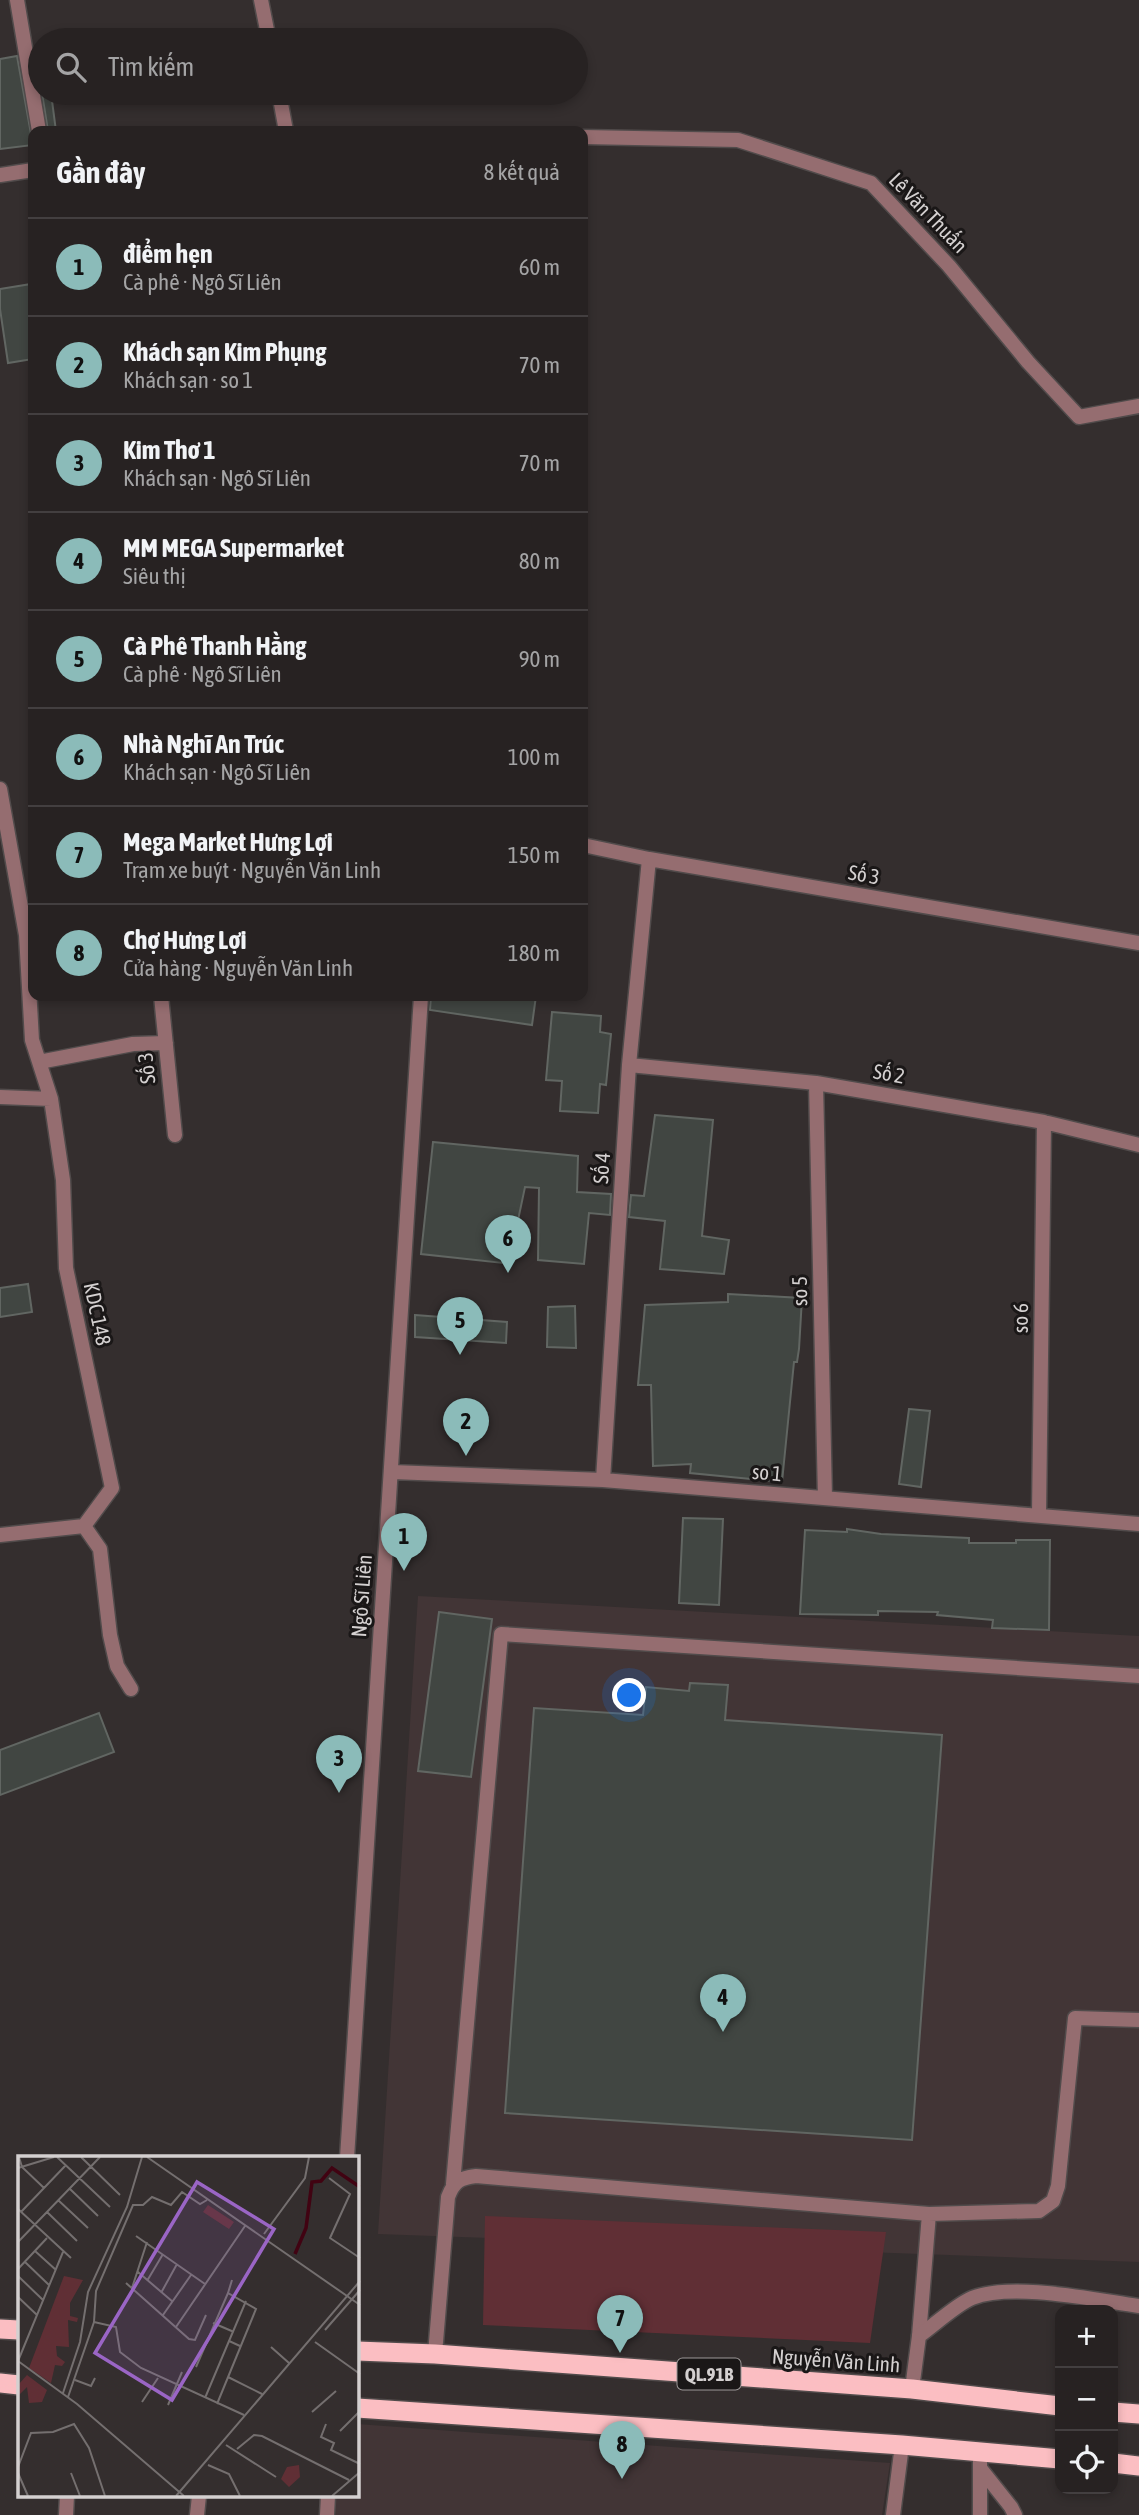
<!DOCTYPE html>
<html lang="vi">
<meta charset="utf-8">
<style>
:root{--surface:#272222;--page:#2f2a2a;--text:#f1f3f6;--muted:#a4a4a5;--line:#433f40;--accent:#8bbbb9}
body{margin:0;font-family:"Asap Condensed",sans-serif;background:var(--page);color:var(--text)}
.controls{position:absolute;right:21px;bottom:21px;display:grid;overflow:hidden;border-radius:14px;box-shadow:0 4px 10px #0003}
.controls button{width:63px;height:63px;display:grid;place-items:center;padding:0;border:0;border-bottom:2px solid var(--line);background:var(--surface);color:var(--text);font:35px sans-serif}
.you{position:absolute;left:630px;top:1696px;width:24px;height:24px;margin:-18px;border:5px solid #fff;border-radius:50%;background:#1a73e8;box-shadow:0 0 0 10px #1a73e833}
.badge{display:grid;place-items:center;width:46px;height:46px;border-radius:50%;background:var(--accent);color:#111;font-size:23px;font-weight:700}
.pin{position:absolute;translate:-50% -58px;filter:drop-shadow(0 2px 4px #0008)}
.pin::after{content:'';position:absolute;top:37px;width:24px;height:21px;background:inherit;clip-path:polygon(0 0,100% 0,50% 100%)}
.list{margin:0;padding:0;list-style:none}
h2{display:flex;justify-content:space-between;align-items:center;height:91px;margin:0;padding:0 28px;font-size:30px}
h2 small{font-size:23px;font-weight:400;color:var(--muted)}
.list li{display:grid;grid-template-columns:46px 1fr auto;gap:21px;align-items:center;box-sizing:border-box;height:98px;padding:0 28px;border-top:2px solid var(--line)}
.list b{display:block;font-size:26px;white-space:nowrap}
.list p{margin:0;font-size:23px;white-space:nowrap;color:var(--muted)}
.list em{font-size:23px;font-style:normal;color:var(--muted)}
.icon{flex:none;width:38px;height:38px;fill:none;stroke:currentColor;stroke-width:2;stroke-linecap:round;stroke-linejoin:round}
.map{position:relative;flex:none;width:1139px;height:2515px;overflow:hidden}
.search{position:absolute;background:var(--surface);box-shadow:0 4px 10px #0003;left:28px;top:28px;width:560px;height:77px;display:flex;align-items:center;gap:18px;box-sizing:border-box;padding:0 24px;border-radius:38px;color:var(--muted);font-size:26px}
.panel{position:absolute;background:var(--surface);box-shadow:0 4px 10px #0003;left:28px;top:126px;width:560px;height:875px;border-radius:14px}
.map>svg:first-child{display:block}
</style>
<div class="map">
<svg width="1139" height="2515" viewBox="0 0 1139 2515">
<rect width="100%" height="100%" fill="#342e2e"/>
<!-- built -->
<path fill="#423536" d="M 418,1596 L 1139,1636 L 1139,2262 L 378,2234 Z
M 357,2424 L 890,2463 L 882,2515 L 336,2515 L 336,2496 L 357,2496 Z"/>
<!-- green -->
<path fill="#602f35" d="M 485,2216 L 886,2232 L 870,2343 L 483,2325 Z"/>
<!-- building -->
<path fill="#414642" stroke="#616662" stroke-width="2" d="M 17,56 L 33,145 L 0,149 L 0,59 Z
M 42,93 L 51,93 L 56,131 L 48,131 Z
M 31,284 L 33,359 L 8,363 L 0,309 L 0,289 Z
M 431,996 L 536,996 L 532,1025 L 430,1010 Z
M 552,1012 L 601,1016 L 600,1032 L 611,1034 L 606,1085 L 600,1084 L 598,1113 L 560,1111 L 562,1081 L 546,1080 Z
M 655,1115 L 713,1120 L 702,1236 L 729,1240 L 724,1274 L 660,1269 L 665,1221 L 629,1217 L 631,1195 L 644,1196 Z
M 433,1142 L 578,1156 L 577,1192 L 611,1194 L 610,1215 L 589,1213 L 584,1264 L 538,1260 L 539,1188 L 525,1187 L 510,1258 L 503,1258 L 503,1263 L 421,1254 Z
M 28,1284 L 32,1312 L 0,1317 L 0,1288 Z
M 728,1294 L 802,1298 L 799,1349 L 797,1362 L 794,1362 L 782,1482 L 690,1473 L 691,1464 L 653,1466 L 651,1385 L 638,1385 L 645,1305 L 728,1302 Z
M 575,1306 L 576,1348 L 547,1347 L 548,1307 Z
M 415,1315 L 507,1322 L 506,1343 L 415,1337 Z
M 909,1409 L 930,1411 L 921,1487 L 899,1484 Z
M 683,1518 L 723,1519 L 719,1605 L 679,1603 Z
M 847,1529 L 881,1534 L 969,1538 L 969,1543 L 1016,1543 L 1016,1540 L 1050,1540 L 1049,1630 L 992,1628 L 993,1620 L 937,1615 L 938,1612 L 878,1611 L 878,1615 L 800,1614 L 805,1530 L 847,1532 Z
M 439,1612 L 492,1619 L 471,1777 L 418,1771 Z
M 690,1683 L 728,1685 L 725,1720 L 942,1735 L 912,2140 L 505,2113 L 534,1708 L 643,1715 L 646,1687 L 689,1691 Z
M 99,1713 L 114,1752 L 0,1795 L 0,1750 Z"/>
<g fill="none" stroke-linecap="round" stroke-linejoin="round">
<!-- service casing -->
<g stroke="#514b4b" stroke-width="17">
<path id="service" d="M 453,2184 L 501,1634 L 1139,1676
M 929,2214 L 1039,2211 L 1053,2201 L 1058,2186 L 1075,2018 L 1139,2020
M 435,2354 L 448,2197 C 454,2181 460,2178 476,2176 L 929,2214 L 919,2336
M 980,2451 L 980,2515
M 980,2468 L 1011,2507 L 1015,2515
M 197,2515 L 199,2496
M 327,2515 L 328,2496
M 893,2515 L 902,2445"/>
</g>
<!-- minor casing -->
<g stroke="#514b4b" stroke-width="17">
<path id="minor" d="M 17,0 L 39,131
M 261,0 L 269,40
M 279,93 L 286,131
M 583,137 L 738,140 L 871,183 L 949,266 L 1028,362 L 1079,417 L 1139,406
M 0,175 L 33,170
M 0,789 L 26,935 L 32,1040 L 51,1099 L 63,1180 L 66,1268 L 112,1488 L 84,1526
M 583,845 L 649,859 L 1139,943
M 161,996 L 175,1135
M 39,1062 L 133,1044 L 166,1043
M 629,1065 L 816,1083 L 1044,1122 L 1139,1145
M 816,1083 L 825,1498
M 0,1097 L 51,1099
M 392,1472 L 603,1480 L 1139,1524
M 603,1480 L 629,1065 L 649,859
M 1039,1515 L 1044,1122
M 0,1535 L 84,1526 L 100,1549 L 110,1635 L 117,1666 L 131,1689
M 347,2158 L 421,996
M 912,2389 L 919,2336 C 933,2326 957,2304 972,2298 C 1013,2282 1095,2300 1139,2306
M 66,2515 L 67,2496"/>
</g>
<!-- trunk casing -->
<g stroke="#514b4b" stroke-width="22">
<path id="trunk" d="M 0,2329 L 19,2330
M 357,2351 L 435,2354 L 912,2389 L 1060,2406
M 0,2383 L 19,2385
M 357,2408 L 902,2445 L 1060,2459
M 1113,2412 L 1139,2414
M 1113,2463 L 1139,2466"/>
</g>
<!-- service -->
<use href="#service" stroke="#956d70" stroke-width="14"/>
<!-- minor -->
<use href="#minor" stroke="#956d70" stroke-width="14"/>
<!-- trunk -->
<use href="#trunk" stroke="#fbbec2" stroke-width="19"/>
</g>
<g text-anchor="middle" stroke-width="6" stroke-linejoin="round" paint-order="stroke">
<!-- shield labels -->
<rect fill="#1a1717" stroke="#9c9898" stroke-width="2" x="677.5" y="2358.5" width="63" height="31" rx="5"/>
<g font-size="19" font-weight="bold" fill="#d4d0d0">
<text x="709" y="2381">QL.91B</text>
</g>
<!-- street labels -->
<g font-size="21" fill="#d4d0d0" stroke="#1a1717">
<text transform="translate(928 213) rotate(46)" y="7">Lê Văn Thuấn</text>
<text transform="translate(864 875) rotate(10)" y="7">Số 3</text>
<text transform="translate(147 1068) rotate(-96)" y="7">Số 3</text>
<text transform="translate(889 1074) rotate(10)" y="7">Số 2</text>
<text transform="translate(602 1168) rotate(-86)" y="7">Số 4</text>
<text transform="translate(800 1291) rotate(-91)" y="7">so 5</text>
<text transform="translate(97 1314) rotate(78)" y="7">KDC 148</text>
<text transform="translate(1021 1318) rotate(-89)" y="7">so 6</text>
<text transform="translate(767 1473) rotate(5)" y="7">so 1</text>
<text transform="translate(362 1596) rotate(-86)" y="7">Ngô Sĩ Liên</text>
<text transform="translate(836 2361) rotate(4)" y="7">Nguyễn Văn Linh</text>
</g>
</g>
<!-- overview -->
<g transform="translate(18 2156)">
<rect width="341" height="341" fill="#342e2e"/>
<path d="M 190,49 L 216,66 L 211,73 L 185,56 ZM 46,120 L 65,124 L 52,147 L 52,160 L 60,162 L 59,166 L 50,164 L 51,191 L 38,190 L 39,200 L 47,206 L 44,210 L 37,209 L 33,227 L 11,212 ZM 9,219 L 29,234 L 24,246 L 11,247 L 9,231 L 0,240 L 0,229 ZM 281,309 L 282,321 L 271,331 L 263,323 L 269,311 Z" fill="#602f35"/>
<path fill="none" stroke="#410312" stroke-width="3.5" d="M 277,98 L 288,72 L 294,26 L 303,25 L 314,12 L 342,31"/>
<path fill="none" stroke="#746f6f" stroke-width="2" d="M 1,1 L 4,11 L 26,32M 39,1 L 92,51M 63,1 L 102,39M 129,1 L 342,149M 0,12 L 36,1M 311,22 L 332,38 L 312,82 L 342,102M 52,33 L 80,60M 40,44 L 70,72M 0,53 L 53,102M 3,56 L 48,9M 29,56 L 59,85M 246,78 L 287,22 L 291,1M 118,80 L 187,128M 0,86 L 82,1M 17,95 L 38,114M 7,106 L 31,129M 0,113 L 29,82M 120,116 L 155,146M 0,120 L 25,144M 129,125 L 145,98M 108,127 L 171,183 L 177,184 L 188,159M 114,132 L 129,86M 143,137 L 159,108M 0,141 L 19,159M 145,159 L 173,119M 76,166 L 98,171 L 102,196 L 123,212 L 226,259M 195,167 L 216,176M 158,171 L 227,70M 307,174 L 342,134M 297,186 L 342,218M 222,190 L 211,185 L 228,145M 253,191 L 271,207M 0,205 L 45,96M 0,205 L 59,248 L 166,340M 178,211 L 210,137M 210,221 L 244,238M 57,224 L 73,230 L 77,222M 45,237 L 62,186 L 70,136 L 109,51 L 124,1M 50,241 L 76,166 L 78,135 L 115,49 L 125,49 L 134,41 L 153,49 L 164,36 L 182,48 L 189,44M 187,242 L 211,185M 124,246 L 140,222M 199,248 L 238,153 L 210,137 L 214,124M 150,249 L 164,216M 294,256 L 318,235M 308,268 L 303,281 L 316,287 L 313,294 L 342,308M 322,275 L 341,256M 208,289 L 258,321M 219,293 L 236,279 L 244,280 L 331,324M 190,309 L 211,318 L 222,340M 0,311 L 13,277 L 35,276 L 56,268 L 71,292 L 87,340M 0,317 L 10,340M 53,317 L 62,340M 158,340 L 342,125M 314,340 L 342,316"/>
<path fill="#9a65c5" fill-opacity="0.15" stroke="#9a65c5" stroke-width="3.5" d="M 179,26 L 256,73 L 154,244 L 77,197 Z"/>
<rect width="341" height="341" fill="none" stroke="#d4d0d0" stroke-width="3.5"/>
</g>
</svg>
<div class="controls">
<button>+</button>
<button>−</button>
<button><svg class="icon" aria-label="locate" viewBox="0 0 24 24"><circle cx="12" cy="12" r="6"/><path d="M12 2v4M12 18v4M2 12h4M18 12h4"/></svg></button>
</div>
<div class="you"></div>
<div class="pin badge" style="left:404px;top:1571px">1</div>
<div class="pin badge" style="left:466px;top:1456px">2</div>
<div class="pin badge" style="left:339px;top:1793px">3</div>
<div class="pin badge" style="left:723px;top:2032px">4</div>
<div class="pin badge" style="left:460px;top:1355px">5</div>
<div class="pin badge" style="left:508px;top:1273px">6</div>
<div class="pin badge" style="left:620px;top:2353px">7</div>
<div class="pin badge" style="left:622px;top:2479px">8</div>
<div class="search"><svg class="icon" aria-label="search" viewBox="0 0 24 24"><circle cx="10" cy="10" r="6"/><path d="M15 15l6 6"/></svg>Tìm kiếm</div>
<section class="panel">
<h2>Gần đây<small>8 kết quả</small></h2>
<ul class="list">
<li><span class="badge">1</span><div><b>điểm hẹn</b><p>Cà phê · Ngô Sĩ Liên</p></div><em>60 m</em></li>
<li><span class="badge">2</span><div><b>Khách sạn Kim Phụng</b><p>Khách sạn · so 1</p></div><em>70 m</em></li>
<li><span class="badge">3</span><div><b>Kim Thơ 1</b><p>Khách sạn · Ngô Sĩ Liên</p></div><em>70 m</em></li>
<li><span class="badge">4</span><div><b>MM MEGA Supermarket</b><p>Siêu thị</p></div><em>80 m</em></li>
<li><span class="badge">5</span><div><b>Cà Phê Thanh Hằng</b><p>Cà phê · Ngô Sĩ Liên</p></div><em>90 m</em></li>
<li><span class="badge">6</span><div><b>Nhà Nghĩ An Trúc</b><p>Khách sạn · Ngô Sĩ Liên</p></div><em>100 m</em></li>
<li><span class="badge">7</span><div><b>Mega Market Hưng Lợi</b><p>Trạm xe buýt · Nguyễn Văn Linh</p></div><em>150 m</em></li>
<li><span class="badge">8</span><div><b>Chợ Hưng Lợi</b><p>Cửa hàng · Nguyễn Văn Linh</p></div><em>180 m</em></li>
</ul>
</section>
</div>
